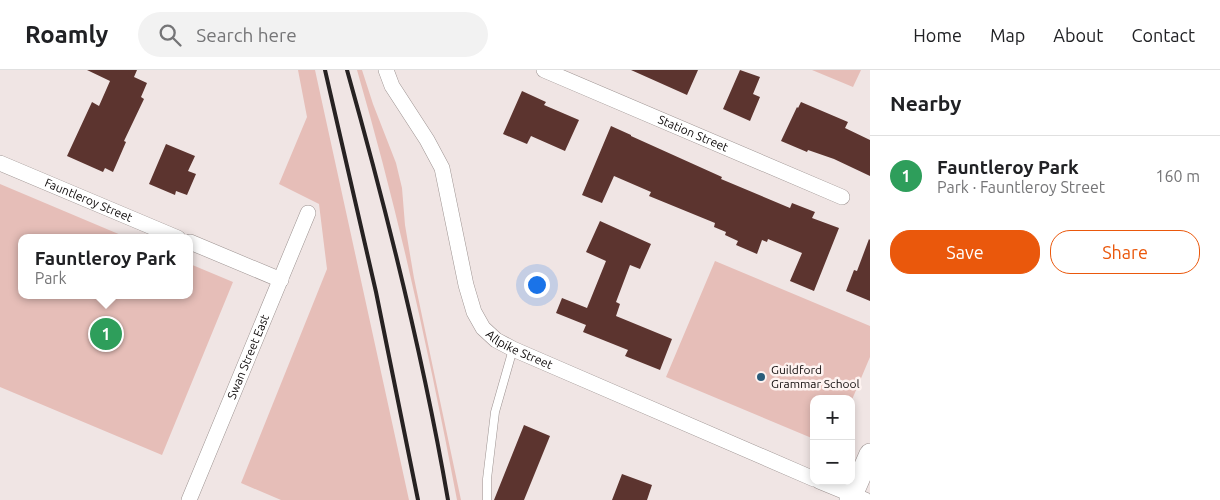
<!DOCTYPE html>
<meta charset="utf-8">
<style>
:root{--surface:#fff;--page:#f2f2f2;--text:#202124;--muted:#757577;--line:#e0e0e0;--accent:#ea580c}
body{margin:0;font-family:Ubuntu,sans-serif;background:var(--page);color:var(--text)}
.controls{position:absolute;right:15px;bottom:15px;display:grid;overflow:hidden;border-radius:10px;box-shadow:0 2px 8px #0003}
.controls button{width:45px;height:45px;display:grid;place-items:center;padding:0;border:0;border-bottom:1px solid var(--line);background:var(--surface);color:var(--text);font:25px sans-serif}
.you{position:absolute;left:536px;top:214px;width:18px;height:18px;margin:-12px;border:4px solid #fff;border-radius:50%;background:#1a73e8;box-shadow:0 0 0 8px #1a73e833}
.badge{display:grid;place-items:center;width:32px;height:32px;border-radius:50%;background:var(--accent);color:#fff;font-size:16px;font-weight:700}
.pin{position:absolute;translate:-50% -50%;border:2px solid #fff;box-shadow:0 1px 5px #0006}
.popup{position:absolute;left:18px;top:164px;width:175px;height:65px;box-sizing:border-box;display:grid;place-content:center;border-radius:10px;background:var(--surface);filter:drop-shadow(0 1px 4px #0005);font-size:16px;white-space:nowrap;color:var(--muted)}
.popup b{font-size:19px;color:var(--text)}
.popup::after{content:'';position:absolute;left:50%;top:100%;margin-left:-10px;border:10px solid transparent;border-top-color:var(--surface)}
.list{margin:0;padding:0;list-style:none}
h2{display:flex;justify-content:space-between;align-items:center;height:65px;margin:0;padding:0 20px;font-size:21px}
h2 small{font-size:16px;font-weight:400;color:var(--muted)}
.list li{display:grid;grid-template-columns:32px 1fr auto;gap:15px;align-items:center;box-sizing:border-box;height:80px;padding:0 20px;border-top:1px solid var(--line)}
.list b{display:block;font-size:19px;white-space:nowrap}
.list p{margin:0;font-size:16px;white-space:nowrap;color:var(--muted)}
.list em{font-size:16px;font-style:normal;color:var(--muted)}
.actions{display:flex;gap:10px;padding:15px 20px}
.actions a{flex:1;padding:11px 0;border:1px solid var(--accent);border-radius:20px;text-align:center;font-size:18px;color:var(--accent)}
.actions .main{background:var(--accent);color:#fff}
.icon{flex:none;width:28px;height:28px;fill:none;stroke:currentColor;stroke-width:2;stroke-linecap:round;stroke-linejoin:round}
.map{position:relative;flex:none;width:870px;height:430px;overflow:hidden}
header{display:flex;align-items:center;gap:30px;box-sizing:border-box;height:70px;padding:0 25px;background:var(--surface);border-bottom:1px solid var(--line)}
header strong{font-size:24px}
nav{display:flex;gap:28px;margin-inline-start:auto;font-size:18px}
.search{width:350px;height:45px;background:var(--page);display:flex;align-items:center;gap:12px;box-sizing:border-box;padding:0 18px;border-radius:28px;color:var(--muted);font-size:19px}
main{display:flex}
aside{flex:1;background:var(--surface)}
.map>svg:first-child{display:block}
</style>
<header>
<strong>Roamly</strong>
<div class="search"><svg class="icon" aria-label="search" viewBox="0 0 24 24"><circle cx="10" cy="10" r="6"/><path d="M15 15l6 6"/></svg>Search here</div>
<nav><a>Home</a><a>Map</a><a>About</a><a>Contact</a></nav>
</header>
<main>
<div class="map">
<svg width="870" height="430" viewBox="0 0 870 430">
<rect width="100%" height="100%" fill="#f0e5e4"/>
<!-- green -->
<path fill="#e6beb8" d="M 298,0 L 315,0 L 409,430 L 281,430 L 241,413 L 327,199 L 319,134 L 279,114 L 307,47 Z
M 357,0 L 362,0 L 373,34 L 396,93 L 402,118 L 405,155 L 414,208 L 461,430 L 457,430 C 430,286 398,141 357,0 Z
M 812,0 L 861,0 L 853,17 Z
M 0,114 L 128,168 L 22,168 L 22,225 L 190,225 L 190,194 L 233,212 L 162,385 L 0,317 Z
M 715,191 L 870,256 L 870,287 L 851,332 L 851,329 L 814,329 L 814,369 L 666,307 Z"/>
<!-- building -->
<path fill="#5c342f" d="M 87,0 L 137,0 L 134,7 L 147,13 L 141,27 L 144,29 L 124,71 L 126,72 L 113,102 L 105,98 L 103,102 L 67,86 L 92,32 L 99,36 L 110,11 Z
M 631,0 L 698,0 L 687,25 Z
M 740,0 L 760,7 L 753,24 L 760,27 L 750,51 L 723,39 Z
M 522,21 L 546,32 L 544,35 L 579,50 L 565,81 L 531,66 L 527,74 L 503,64 Z
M 801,32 L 848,52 L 845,58 L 870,70 L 870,106 L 834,89 L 808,80 L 807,82 L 781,71 L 797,37 L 798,38 Z
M 611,56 L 631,65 L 631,66 L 722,107 L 721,109 L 790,138 L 792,133 L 815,142 L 812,148 L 839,158 L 814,221 L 790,211 L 802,183 L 768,169 L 767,172 L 762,170 L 757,184 L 736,175 L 738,171 L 725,165 L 726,162 L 714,157 L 715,153 L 649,126 L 651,122 L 614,106 L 602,133 L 582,125 Z
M 166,74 L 195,86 L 188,101 L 196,104 L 187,125 L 176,121 L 175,125 L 149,114 Z
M 600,151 L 651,174 L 640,199 L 630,195 L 616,232 L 620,234 L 616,246 L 672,269 L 660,300 L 625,286 L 628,280 L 583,262 L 586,255 L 556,243 L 562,228 L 587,238 L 606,191 L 586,182 Z
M 869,169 L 870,170 L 870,231 L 846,221 L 854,200 L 857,201 Z
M 524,355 L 550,366 L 524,430 L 494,430 Z
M 622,404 L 652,415 L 647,430 L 612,430 Z"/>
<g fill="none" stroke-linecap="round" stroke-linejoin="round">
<!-- lane casing -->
<g stroke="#9c9290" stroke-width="9">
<path id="lane" d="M 487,430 L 487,409 L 495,342 L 513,279"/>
</g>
<!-- street casing -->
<g stroke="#9c9290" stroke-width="16">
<g id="street">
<path id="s1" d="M 386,0 L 392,16 L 427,70 L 442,98 L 466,215 L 474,242 L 483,258 L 496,270 L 513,279 L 814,409"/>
<path id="s2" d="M 544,0 L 842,127"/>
<path id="s3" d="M 0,93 L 178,168"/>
<path d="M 190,172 L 281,210"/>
<path d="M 819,411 L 865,430"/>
<path id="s4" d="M 189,430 L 308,143"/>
</g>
</g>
<!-- secondary casing -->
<g stroke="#9c9290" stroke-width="22">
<path id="secondary" d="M 850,430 L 870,384"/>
</g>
<!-- lane -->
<use href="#lane" stroke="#fff" stroke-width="8"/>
<!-- street -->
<use href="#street" stroke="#fff" stroke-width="15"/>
<!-- secondary -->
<use href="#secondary" stroke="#fff" stroke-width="21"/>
<!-- rail -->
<path stroke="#272222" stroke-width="4" d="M 325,0 L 376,222 L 418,430
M 347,0 C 387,142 423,285 448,430"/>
</g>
<!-- markers -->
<circle fill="#2b5c7a" stroke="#fef3f1" stroke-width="2" cx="761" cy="307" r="5"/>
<g text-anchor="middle" stroke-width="5" stroke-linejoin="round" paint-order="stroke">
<!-- street labels -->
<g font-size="12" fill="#0e0a0a" stroke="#fef3f1">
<text dy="4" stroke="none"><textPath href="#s2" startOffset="162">Station Street</textPath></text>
<text dy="4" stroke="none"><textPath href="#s3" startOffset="96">Fauntleroy Street</textPath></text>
<text dy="4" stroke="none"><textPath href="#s1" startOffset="322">Allpike Street</textPath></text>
<text dy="4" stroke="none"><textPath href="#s4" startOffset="155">Swan Street East</textPath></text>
</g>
<!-- poi labels -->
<g font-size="12" fill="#0e0a0a" stroke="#fef3f1" text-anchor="start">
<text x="771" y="304">Guildford<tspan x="771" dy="14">Grammar School</tspan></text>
</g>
</g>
</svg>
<div class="controls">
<button>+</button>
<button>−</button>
</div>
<div class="you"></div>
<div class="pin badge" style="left:106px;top:264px;background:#2e9e5b">1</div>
<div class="popup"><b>Fauntleroy Park</b>Park</div>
</div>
<aside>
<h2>Nearby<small></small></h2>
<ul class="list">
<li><span class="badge" style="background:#2e9e5b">1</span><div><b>Fauntleroy Park</b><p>Park · Fauntleroy Street</p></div><em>160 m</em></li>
</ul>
<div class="actions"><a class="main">Save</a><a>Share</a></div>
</aside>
</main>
